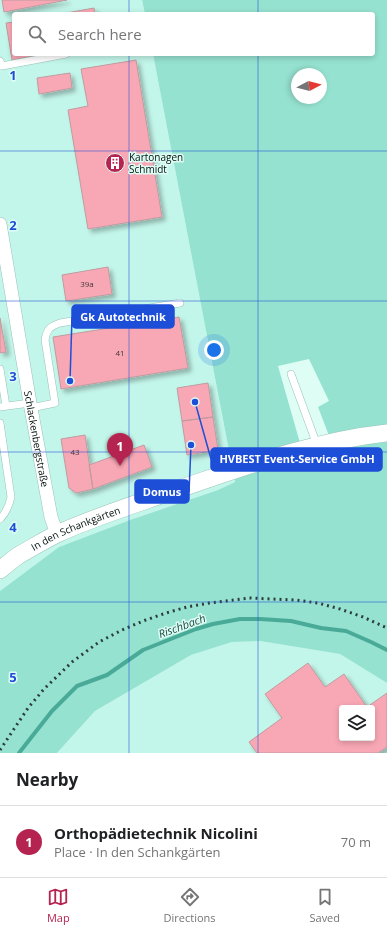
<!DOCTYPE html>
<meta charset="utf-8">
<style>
:root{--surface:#fff;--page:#f2f2f2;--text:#202124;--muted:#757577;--line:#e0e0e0;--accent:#b52450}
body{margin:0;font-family:"Open Sans",sans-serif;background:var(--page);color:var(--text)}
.controls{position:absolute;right:12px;bottom:12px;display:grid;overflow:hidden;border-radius:4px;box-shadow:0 2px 6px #0003}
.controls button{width:36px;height:36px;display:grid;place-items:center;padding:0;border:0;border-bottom:1px solid var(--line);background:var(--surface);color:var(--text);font:20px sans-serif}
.compass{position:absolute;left:291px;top:68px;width:36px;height:36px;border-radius:50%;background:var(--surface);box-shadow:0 2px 6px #0003;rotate:83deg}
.you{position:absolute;left:214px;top:350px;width:14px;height:14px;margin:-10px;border:3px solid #fff;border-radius:50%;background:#1a73e8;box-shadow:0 0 0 6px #1a73e833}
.badge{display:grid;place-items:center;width:26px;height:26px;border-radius:50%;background:var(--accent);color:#fff;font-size:13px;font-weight:700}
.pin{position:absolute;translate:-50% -33px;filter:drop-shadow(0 1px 2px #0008)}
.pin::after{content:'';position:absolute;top:21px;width:14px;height:12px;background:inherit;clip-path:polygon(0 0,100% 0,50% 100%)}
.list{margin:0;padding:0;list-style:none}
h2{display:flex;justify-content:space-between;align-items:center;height:52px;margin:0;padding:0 16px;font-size:17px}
h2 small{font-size:13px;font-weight:400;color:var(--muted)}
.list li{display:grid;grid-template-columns:26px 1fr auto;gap:12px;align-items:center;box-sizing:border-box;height:72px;padding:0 16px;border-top:1px solid var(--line)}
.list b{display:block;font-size:15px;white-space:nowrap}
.list p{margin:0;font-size:13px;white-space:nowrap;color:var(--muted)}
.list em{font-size:13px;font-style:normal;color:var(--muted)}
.icon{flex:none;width:22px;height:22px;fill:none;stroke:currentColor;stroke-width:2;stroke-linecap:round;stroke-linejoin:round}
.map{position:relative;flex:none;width:387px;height:753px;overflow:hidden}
.search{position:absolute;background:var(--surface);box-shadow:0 2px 6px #0003;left:12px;right:12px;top:12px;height:44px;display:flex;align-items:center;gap:10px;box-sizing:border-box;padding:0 14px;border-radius:4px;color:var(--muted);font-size:15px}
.sheet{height:124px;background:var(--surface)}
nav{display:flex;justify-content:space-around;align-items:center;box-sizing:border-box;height:56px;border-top:1px solid var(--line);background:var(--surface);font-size:11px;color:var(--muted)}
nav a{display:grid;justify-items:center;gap:2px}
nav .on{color:var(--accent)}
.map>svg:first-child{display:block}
</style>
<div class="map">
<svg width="387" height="753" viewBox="0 0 387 753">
<defs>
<filter id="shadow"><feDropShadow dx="3.5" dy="3.5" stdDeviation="2" flood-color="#0004"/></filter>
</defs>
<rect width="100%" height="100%" fill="#ddfdf5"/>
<!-- built -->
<path fill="#c3f6ea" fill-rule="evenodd" d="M 0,0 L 142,0 L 145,14 L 14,14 L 14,54 L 153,54 L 235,482 L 218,490 L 130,520 L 59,547 L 0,591 Z
M 260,641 L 340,654 L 387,683 L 387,753 L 57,753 L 95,711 L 191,655 L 232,642 ZM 342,708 L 372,708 L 372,738 L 342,738 Z"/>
<!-- green -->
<path fill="#96e2d1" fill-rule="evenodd" d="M 142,0 L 387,0 L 387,683 L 340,654 L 260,641 L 232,642 L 191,655 L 95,711 L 57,753 L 0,753 L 0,591 L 59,547 L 130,520 L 218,490 L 235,482 L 153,54 L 373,54 L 373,14 L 145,14 ZM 297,74 L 321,74 L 321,98 L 297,98 ZM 309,359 L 329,401 L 318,407 L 336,454 L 306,464 L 278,366 Z"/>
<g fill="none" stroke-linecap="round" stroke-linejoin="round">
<!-- stream -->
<path stroke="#49aa98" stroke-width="4" d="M 19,753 L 52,711 L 77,686 L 107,675 L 143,650 L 196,629 L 213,624 L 240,619 L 260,619 L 291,621 L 321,628 L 346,631 L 371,642 L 387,650"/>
</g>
<!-- building -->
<path fill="#f8a8b5" stroke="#c09ba0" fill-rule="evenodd" filter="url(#shadow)" d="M 2,0 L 67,0 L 4,12 Z
M 94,8 L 95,14 L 61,14 Z
M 14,22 L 14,54 L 47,54 L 12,60 L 6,23 Z
M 136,60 L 162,217 L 88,229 L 68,110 L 88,106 L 81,69 Z
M 70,73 L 72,88 L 39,94 L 37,78 Z
M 108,267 L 112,294 L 66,301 L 62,275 Z
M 179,317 L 188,368 L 61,389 L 53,337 Z
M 0,318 L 6,352 L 0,353 Z
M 208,383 L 213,417 L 182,421 L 177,388 Z
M 213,417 L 218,450 L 187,455 L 182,421 Z
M 85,435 L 93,489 L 76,493 L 69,488 L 61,439 Z
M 144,445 L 152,467 L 93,489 L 89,465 Z
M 308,663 L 325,687 L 344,674 L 367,707 L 387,693 L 387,747 L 378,753 L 257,753 L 249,742 L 282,718 L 265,694 ZM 342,708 L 372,708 L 372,738 L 342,738 Z"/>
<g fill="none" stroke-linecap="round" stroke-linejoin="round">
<!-- service casing -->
<g stroke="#9bc2b8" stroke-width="8">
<path id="service" d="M 0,61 L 2,66 L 66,54
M 0,369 L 6,406
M 291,374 L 317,445
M 0,407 L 30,403
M 31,408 L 55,403 L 45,340 C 47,329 49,327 60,323 L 180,303
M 0,423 L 11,497 C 9,506 6,513 0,519"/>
</g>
<!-- minor casing -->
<g stroke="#9bc2b8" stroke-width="14">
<g id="minor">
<path id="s1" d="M 0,224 L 30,403 L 51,517 L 57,534"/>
</g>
</g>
<!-- tertiary casing -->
<g stroke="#9bc2b8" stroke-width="18">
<g id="tertiary">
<path id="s2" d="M 0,570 C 6,565 12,560 19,555 C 32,548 46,539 59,533 C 95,517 133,505 170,492 C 241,468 312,441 387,433"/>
</g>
</g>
<!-- service -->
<use href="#service" stroke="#fff" stroke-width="7"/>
<!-- minor -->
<use href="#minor" stroke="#fff" stroke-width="13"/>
<!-- tertiary -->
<use href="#tertiary" stroke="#fff" stroke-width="17"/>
<!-- rail -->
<path stroke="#2d3e3a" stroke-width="3" stroke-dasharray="2 4" stroke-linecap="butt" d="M 0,750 L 28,708 L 44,689 L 72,662 L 99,642 L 122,630 L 143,621 L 166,613 L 187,607 L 209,603 L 249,598 L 295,600 L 318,603 L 340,609 L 363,617 L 387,628"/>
</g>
<!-- grid -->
<path fill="none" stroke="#1d4ed8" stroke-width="1" stroke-opacity="0.55" d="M 129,0 L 129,14M 258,0 L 258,14M 129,54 L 129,753M 258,54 L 258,753M 0,151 L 387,151M 0,301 L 387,301M 0,452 L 387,452M 0,602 L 387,602"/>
<!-- icons -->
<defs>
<g id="building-disc" transform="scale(1)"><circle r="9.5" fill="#b52450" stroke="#ddfdf5"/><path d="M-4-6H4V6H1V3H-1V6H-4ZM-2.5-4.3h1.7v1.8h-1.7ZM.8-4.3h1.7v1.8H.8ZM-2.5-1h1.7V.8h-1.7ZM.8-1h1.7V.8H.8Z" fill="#fff"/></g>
</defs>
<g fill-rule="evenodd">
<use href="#building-disc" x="115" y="163"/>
</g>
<g text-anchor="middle" stroke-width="3" stroke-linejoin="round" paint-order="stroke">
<!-- number labels -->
<g font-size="8" fill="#413838">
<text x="87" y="287">39a</text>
<text x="120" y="356">41</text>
<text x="75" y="455">43</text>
</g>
<!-- poi labels -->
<g font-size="10" fill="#04120f" stroke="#ddfdf5" text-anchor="start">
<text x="129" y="161">Kartonagen<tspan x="129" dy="12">Schmidt</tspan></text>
</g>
<!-- street labels -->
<g font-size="10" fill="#04120f" stroke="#ddfdf5">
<text dy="4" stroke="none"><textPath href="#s1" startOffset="218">Schlackenbergstraße</textPath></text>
<text dy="4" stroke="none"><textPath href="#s2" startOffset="87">In den Schankgärten</textPath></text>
</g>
<!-- water labels -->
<g font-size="11" font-style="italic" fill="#234e45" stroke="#ddfdf5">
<text transform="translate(182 626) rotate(-20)" y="4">Rischbach</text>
</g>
</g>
<g font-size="13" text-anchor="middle" font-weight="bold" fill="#1d4ed8" stroke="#ddfdf5" stroke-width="3" stroke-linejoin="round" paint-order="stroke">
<text x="13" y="80">1</text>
<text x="13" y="230">2</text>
<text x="13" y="381">3</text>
<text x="13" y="532">4</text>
<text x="13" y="682">5</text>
</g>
<!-- callouts -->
<path fill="none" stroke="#1d4ed8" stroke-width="1.5" d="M70 381L72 317M195 402L211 459M191 445L189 492"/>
<g fill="#1d4ed8" stroke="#ddfdf5" stroke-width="1.5">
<circle cx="70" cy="381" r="4"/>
<circle cx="195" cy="402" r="4"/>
<circle cx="191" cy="445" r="4"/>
</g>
<g fill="#1d4ed8" stroke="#1d4ed8" stroke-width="1.5">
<rect x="72" y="305" width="102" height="23" rx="4"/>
<rect x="211" y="448" width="171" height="23" rx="4"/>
<rect x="135" y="480" width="54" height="23" rx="4"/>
</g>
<g font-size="11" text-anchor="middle" font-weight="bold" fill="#fff">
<text x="123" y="321">Gk Autotechnik</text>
<text x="297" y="463">HVBEST Event-Service GmbH</text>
<text x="162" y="496">Domus</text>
</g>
</svg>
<div class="controls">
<button><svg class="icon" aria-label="layers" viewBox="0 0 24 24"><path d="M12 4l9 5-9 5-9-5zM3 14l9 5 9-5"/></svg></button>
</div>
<svg class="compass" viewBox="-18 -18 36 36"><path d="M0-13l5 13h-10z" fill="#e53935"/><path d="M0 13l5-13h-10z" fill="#757577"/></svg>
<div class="you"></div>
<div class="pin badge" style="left:120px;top:466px">1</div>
<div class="search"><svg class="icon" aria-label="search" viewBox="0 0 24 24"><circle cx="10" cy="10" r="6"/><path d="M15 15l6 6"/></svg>Search here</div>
</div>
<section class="sheet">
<h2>Nearby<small></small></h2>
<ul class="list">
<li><span class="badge">1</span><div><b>Orthopädietechnik Nicolini</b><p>Place · In den Schankgärten</p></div><em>70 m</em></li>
</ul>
</section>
<nav>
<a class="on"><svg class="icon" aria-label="map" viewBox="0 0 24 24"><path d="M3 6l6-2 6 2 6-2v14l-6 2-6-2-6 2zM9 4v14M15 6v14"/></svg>Map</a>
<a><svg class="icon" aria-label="directions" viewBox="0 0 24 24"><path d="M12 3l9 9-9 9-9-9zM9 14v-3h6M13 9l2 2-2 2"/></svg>Directions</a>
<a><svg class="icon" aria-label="saved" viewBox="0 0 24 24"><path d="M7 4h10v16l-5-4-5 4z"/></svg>Saved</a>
</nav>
